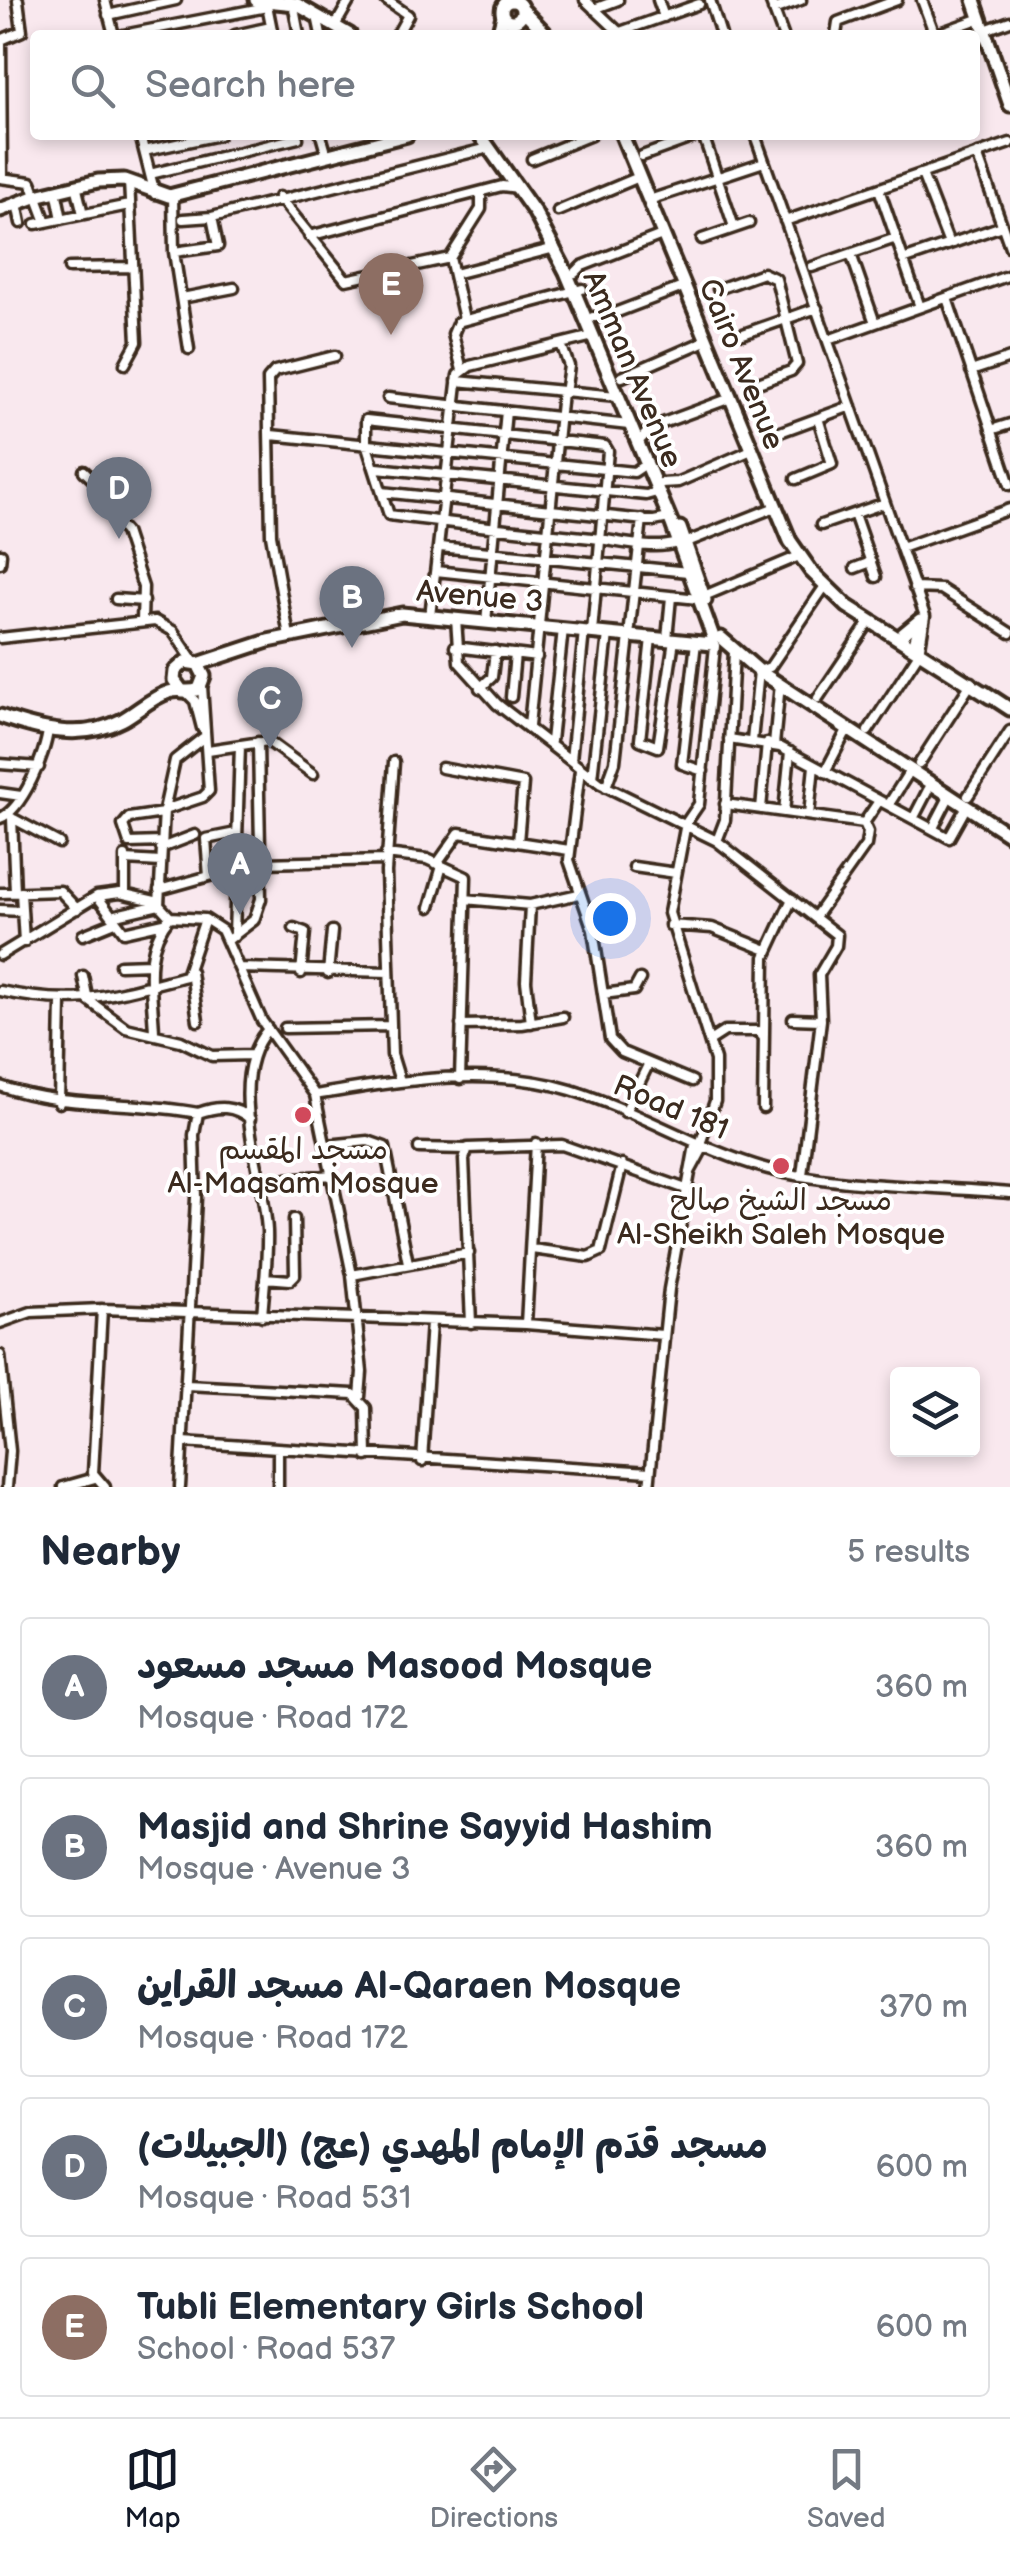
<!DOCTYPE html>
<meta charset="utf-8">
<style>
:root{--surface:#fff;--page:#f6f6f7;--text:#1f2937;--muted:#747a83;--line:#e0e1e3;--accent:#111827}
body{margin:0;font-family:"Balsamiq Sans","Playpen Sans Arabic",sans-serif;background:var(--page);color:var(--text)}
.controls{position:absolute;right:30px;bottom:30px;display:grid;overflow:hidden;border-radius:10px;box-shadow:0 5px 15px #0003}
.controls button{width:90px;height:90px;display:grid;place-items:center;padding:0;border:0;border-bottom:2px solid var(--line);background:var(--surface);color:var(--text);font:50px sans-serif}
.you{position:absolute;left:610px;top:918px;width:35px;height:35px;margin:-25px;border:8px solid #fff;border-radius:50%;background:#1a73e8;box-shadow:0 0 0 15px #1a73e833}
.badge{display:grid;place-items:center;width:65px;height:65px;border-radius:50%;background:var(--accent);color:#fff;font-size:32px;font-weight:700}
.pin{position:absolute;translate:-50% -82px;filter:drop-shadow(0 2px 5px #0008)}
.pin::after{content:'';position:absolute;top:52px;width:35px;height:30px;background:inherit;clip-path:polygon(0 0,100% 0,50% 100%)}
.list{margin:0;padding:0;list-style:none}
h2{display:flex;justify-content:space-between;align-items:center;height:130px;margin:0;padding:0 40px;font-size:42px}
h2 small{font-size:32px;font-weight:400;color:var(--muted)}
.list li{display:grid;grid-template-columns:65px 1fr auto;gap:30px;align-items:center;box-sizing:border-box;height:140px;margin:0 20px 20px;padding:0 20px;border:2px solid var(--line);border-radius:10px}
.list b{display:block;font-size:38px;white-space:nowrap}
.list p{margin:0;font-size:32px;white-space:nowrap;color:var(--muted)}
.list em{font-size:32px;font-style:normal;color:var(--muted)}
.icon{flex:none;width:55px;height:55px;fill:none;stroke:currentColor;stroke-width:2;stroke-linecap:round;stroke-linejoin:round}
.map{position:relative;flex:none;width:1010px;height:1487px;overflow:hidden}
.search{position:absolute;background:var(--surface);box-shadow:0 5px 15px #0003;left:30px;right:30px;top:30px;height:110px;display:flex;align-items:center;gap:25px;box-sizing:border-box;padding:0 35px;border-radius:10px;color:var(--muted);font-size:38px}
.sheet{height:930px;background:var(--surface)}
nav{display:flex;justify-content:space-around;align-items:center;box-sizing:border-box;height:140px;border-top:2px solid var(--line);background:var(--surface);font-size:28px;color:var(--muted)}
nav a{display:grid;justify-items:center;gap:5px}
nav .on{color:var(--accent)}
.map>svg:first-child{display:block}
</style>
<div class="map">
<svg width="1010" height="1487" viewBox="0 0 1010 1487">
<rect width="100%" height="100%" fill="#f9e8ee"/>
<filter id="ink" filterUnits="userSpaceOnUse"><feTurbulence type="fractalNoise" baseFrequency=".01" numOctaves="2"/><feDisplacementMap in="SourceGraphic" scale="20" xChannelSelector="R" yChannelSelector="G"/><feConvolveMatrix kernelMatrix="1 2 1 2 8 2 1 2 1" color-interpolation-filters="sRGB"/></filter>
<g filter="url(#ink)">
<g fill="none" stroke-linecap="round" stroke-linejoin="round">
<!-- street casing -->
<g stroke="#3b2a1e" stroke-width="15">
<path id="street" d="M 105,0 L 114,35
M 386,0 L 408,15 L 397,35
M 585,0 L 622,35
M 658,0 L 664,17
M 710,0 L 721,35
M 770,0 L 783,35
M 922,0 L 935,35
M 293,3 L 299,35
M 267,5 L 273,35
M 594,9 L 618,0
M 773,10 L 801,0
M 108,15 L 176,0
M 317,16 L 321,35
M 335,26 L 350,0
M 985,30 L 1010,21
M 620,32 L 699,4
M 123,35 L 267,7
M 235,35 L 271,27
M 836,35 L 838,22 L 897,0
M 934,35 L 981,18
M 140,135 L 155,194
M 321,135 L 327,156
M 703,135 L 734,227
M 755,135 L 925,616 L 919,653 L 868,731
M 144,151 L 219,135
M 977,154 L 1010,247
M 642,156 L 700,135
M 532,159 L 591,135
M 150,174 L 298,138
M 922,174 L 949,244
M 0,178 L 31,182 L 46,222
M 2,178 L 1,40 L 22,31 L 18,0
M 76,185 L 83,214
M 879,189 L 920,307
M 56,190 L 62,219
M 173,194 L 174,252 L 189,349
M 279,197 L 346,280 L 450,258
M 649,200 L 764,162
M 17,203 L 21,223
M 558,211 L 639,177
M 183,219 L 212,217 L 489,148
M 785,221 L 1010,143
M 36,224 L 129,205
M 309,236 L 502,186 L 518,188
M 702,239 L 749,223
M 174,252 L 218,246 L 212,217
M 851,254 L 875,323
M 903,260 L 1002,226
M 812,267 L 896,238
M 69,268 L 131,267
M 575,273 L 582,266 L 662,235
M 454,274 L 555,248
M 718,289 L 763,273 L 776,279 L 797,364 L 791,371 L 758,383
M 182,298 L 234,288
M 947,298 L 1010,485
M 593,317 L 604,317 L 683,287
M 464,319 L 450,258 L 481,209 L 481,192
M 743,334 L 817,308
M 828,340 L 1010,275
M 561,344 L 569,366 L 565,393
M 125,364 L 137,342 L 129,181
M 462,370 L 453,334 L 458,322 L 582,289
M 971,371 L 1010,358
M 622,377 L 705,341
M 457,381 L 617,396
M 388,398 L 629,425
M 991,430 L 1010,424
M 780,432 L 851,406
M 271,435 L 634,472 L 646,464
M 642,438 L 652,427 L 728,399
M 377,468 L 646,495 L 657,492
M 84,471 L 103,489 L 115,521 L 125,532 L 143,587 L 142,621
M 796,479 L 832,464 L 818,418
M 661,483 L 678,482 L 749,451
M 382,492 L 654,521 L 669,518
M 854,514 L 876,577
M 821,525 L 885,503
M 692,540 L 773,508
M 440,547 L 688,572
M 901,548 L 1010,509
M 0,563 L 1,554
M 855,568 L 871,562
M 436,571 L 698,599
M 914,588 L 941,589 L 1010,633
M 704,596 L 799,556
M 116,599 L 144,601
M 430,616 L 458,375 L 470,366 L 593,336
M 456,619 L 459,662 L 497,704 L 601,784 L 717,841 L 837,935 L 836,946 L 819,975 L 821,1020 L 802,1175
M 486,622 L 506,411
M 592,632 L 608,451 L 605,446 L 366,420 L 366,443 L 389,515 C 457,524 524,531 592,538 C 618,541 653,551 677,543
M 289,636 L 271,535 L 268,379 L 275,371 L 335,356
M 0,638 L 155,621 L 173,631 L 194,662
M 651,638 L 640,740 L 658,747 L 674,640
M 667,639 L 671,597
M 696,642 L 682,764 L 703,771
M 455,647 L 537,657
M 912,648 L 920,621
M 202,686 L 209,791 L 203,797 L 164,810 L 159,905 L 170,917 L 205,919 L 222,930 L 262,1021 L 315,1095 L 352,1275 L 362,1372 L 360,1397
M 480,688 L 492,677 L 495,651
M 186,692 L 195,701 L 202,728
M 511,697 L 515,654
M 818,698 L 870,621
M 529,726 L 562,392
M 729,739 L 780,747 L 949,838 L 963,813
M 551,741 L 563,629
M 752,741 L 759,671 L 770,667 L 825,586
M 774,745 L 780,684
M 208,750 L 268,741 L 313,774
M 571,760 L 584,631
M 394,762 L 386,872 L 392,1055 L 400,1081
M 0,764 L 39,767
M 919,764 L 972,682
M 442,768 L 523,783 L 518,842
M 580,770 L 569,860 L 593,930 L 610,1039 L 622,1052 L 692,1081
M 825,772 L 848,728
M 592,778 L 608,634
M 606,787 L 615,762 L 642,519
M 0,793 L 21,796
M 968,796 L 1010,731
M 725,804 L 864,823 L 868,832 L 866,845 L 815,917
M 889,804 L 911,769
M 761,809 L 767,743
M 164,810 L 175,760 L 204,737
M 784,812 L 790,752
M 809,815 L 814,766
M 914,817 L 928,790
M 0,818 C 22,811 46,753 48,730
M 12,818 L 15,892
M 12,818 L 59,843
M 864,823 L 879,801
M 933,828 L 950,795
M 717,841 L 725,820 L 734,652
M 162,842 L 129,843 L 123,825 L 129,818 L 163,813
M 161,848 L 195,835
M 386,854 L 427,859 L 466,877 L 460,1079
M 125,860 L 161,862
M 262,863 L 386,860
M 437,864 L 459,833 L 569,850
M 634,867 L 676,873
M 209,876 L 206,839 L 236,833
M 159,890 L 213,875 L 237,874
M 21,892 L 24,942
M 0,893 L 60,891 L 77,909
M 125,893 L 125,856
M 97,896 L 124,932 L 164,923
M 465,899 L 530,905 L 579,894
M 530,905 L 526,981 L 531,1023
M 430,907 L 442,866
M 0,910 L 22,911
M 112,916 L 159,905
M 670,925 L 712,928 L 767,950
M 294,928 L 305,932 L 301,973
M 83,935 L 115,922
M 234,936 L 240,745
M 228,940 L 254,920 L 261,899 L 258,742
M 0,955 L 97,896 L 120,893 L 159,902
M 120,965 L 151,964
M 241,968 L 389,972
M 191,972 L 198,1021
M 328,973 L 332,931
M 83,976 L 88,1000 L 126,1028 L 181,1041 L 212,1056 L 252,1055
M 0,991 C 78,1008 111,995 186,976 L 205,919
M 603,994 L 634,990 L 640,979
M 793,1019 L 821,1020
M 461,1025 L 522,1024 L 563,1017
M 285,1028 L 390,1026
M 154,1033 C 153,993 141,951 170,917
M 711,1040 L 725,1031 L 758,1031 L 763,1037
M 0,1086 C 65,1109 131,1100 198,1113
M 315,1095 C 398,1081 488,1065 571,1090 C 639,1111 699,1150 768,1169 C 836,1187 937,1186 1010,1193
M 59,1103 L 61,1002
M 763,1108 L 765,957 L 792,899
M 625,1112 L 648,1065
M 327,1145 L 368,1141 L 385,1147 L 408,1263
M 699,1147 L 715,1101 L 715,1060 L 669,913 L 686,823 L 699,804 L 715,646
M 419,1148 L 467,1149
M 690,1172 L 703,1148
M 262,1181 L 332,1175
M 532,1249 L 588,1257 L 601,1251 L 622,1165
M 352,1275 L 469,1253
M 265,1278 L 290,1280 L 295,1275 L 294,1219
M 102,1309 L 93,1473 L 105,1487
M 262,1316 C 264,1288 268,1259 267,1231 C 264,1170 224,1080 268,1029
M 0,1323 L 31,1312 L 102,1309 L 526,1324 L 663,1335
M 471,1323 L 464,1159 L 468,1148 L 562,1145 L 686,1189
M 526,1324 L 536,1143
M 0,1355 L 10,1451 L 7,1487
M 187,1385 L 353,1394 L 366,1408 L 367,1456
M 183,1442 L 650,1472
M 422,1461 L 431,1322
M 63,1487 L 95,1478
M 180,1487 L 196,1198 L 194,1135 L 198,1113 C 218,1106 234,1105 250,1119
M 278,1487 L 278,1449
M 649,1487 L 669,1289 L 695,1145"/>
</g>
<!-- secondary casing -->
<g stroke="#3b2a1e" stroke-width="19">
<path id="secondary" d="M 256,0 L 296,4 L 350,35
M 974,0 L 1010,105
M502 11a10 10 0 1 1 20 0a10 10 0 1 1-20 0Z
M 523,10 L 547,35
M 498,35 L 503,16
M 480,135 L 535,213 L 566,272 L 672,524 L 713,637
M 622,135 L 790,541 L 811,571 L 847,606 L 990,697
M 0,210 L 40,195 L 98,181 L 124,180 L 169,196 L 407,135
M 680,528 L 705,600
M 903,634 L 920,620
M 721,638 L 759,671 L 1010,835
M 198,664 L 268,641 L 402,614 L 712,644
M 984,692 L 1010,709
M 0,716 C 39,730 83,741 122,720 C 137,712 152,697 169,692 C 180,688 188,694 199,689 L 204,676 L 198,664 L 185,662 L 175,671 L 174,680 L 182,691"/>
</g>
<!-- street -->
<use href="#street" stroke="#fff" stroke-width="8"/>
<!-- secondary -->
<use href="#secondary" stroke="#fff" stroke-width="11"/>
</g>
</g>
<!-- markers -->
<g fill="#d1495b" stroke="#fff" stroke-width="4">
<circle cx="303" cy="1115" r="10"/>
<circle cx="781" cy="1166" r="10"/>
</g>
<g text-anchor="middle" stroke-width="8" stroke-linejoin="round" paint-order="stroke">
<!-- street labels -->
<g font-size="30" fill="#3b2a1e" stroke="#fff">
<text transform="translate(742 364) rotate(68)" y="10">Cairo Avenue</text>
<text transform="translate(633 369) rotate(67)" y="10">Amman Avenue</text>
<text transform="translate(480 596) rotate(5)" y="10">Avenue 3</text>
<text transform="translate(671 1107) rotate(23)" y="10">Road 181</text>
</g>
<!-- poi labels -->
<g font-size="30" fill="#3b2a1e" stroke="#fff">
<text x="303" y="1159">مسجد المقسم<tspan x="303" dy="34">Al-Maqsam Mosque</tspan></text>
<text x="781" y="1210">مسجد الشيخ صالح<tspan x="781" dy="34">Al-Sheikh Saleh Mosque</tspan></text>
</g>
</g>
</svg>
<div class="controls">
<button><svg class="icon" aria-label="layers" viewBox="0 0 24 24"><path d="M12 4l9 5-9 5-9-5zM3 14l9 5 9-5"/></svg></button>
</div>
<div class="you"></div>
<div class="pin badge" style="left:240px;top:915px;background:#6b7280">A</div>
<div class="pin badge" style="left:352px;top:648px;background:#6b7280">B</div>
<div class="pin badge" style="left:270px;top:749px;background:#6b7280">C</div>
<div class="pin badge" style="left:119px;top:539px;background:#6b7280">D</div>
<div class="pin badge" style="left:391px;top:335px;background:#8d6e63">E</div>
<div class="search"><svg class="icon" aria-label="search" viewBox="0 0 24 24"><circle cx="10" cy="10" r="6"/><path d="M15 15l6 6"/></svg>Search here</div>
</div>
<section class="sheet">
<h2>Nearby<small>5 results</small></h2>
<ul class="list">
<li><span class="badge" style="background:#6b7280">A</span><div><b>مسجد مسعود Masood Mosque</b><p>Mosque · Road 172</p></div><em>360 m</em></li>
<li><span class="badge" style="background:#6b7280">B</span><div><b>Masjid and Shrine Sayyid Hashim</b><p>Mosque · Avenue 3</p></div><em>360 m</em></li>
<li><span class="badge" style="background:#6b7280">C</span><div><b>مسجد القراين Al-Qaraen Mosque</b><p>Mosque · Road 172</p></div><em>370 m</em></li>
<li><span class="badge" style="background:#6b7280">D</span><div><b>مسجد قدَم الإمام المهدي (عج) (الجبيلات)</b><p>Mosque · Road 531</p></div><em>600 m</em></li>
<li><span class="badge" style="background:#8d6e63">E</span><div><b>Tubli Elementary Girls School</b><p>School · Road 537</p></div><em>600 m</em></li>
</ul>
</section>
<nav>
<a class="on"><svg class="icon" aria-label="map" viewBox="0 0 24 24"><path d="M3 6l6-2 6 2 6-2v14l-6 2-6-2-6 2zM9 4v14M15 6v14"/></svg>Map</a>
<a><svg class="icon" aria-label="directions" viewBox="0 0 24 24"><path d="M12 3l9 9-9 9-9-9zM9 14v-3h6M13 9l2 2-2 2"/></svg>Directions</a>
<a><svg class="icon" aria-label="saved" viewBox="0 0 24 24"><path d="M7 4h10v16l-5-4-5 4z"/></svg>Saved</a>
</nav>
